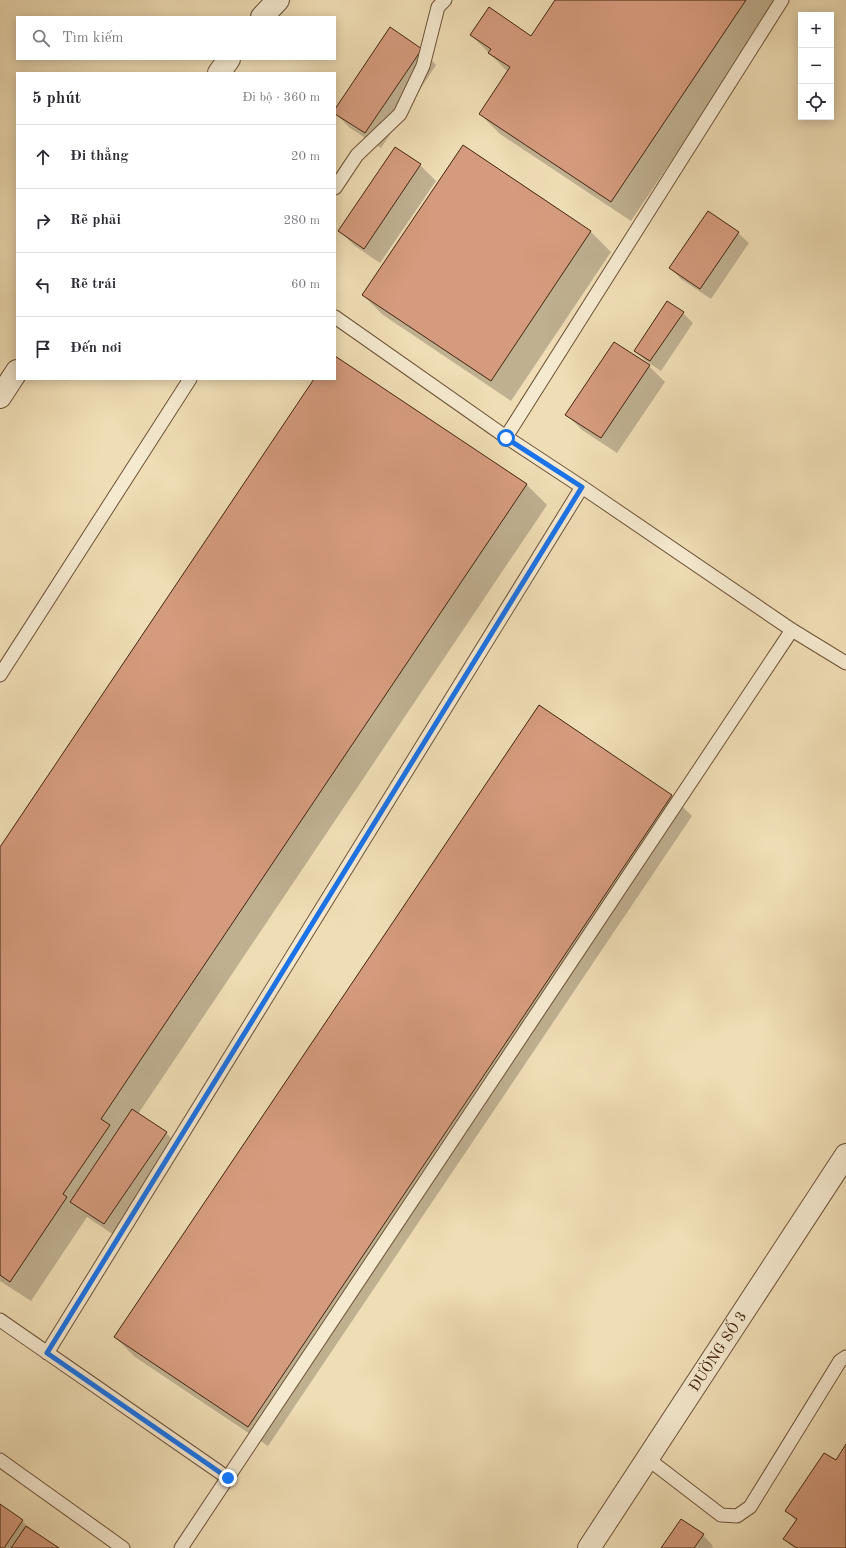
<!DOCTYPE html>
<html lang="vi">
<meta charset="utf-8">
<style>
:root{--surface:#fff;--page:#f7f7f7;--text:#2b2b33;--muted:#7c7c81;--line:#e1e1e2}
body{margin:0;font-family:"Old Standard TT",serif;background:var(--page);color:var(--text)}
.controls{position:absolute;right:12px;top:12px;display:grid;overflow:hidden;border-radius:0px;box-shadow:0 2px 10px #0003}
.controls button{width:36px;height:36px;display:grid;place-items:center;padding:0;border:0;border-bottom:1px solid var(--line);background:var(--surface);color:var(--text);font:20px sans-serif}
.stop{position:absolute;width:12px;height:12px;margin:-9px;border:3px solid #1a73e8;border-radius:50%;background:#fff}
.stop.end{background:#1a73e8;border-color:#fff;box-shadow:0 1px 4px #0008}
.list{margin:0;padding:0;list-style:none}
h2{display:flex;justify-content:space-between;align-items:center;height:52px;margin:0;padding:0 16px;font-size:17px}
h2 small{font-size:13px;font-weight:400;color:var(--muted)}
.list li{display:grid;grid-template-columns:26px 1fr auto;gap:12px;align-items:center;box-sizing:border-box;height:64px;padding:0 16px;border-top:1px solid var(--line)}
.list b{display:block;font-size:15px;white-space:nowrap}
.list em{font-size:13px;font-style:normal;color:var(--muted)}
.icon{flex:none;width:22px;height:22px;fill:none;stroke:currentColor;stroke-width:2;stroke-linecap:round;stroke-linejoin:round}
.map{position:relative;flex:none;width:846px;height:1548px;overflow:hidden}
.search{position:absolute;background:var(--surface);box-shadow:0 2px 10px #0003;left:16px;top:16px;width:320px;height:44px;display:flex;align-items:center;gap:10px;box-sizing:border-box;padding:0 14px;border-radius:0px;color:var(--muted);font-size:15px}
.panel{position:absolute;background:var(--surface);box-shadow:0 2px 10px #0003;left:16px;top:72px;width:320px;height:308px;border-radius:0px}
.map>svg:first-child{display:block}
</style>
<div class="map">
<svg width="846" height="1548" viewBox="0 0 846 1548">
<rect width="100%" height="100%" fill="#efddb5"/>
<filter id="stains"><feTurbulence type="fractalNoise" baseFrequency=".005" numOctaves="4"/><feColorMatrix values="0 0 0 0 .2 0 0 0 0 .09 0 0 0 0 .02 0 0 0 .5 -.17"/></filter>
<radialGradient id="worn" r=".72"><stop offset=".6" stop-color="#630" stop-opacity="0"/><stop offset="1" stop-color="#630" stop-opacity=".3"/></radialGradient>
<!-- shadow -->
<path fill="#0003" d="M 556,0 L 779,0 L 631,221 L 500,134 L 480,114 L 508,72 L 471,35 L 532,37 Z
M 421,49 L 436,65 L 381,148 L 350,128 L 335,113 L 335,110 Z
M 463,146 L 591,232 L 611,252 L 511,401 L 383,315 L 363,295 Z
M 420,165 L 436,181 L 380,263 L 355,246 L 339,231 Z
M 738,233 L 749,243 L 711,299 L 681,279 L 670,268 Z
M 683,313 L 693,323 L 661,371 L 646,361 L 635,351 Z
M 335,357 L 527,485 L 547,505 L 138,1114 L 166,1133 L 182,1148 L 120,1239 L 87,1217 L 31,1301 L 0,1281 L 0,848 L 316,379 L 335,379 Z
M 649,366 L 665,382 L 617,453 L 582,430 L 566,414 Z
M 539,707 L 672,796 L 692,816 L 268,1446 L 135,1357 L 115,1337 Z
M 846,1446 L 846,1548 L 793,1548 L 784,1539 L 796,1521 L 787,1511 L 836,1462 Z
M 0,1506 L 22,1521 L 35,1533 L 57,1548 L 0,1548 Z
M 703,1535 L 713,1546 L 712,1548 L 662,1548 Z"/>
<!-- building -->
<path fill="#d59b7e" stroke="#42250d" d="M 555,0 L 746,0 L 611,202 L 479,114 L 510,67 L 488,53 L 491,49 L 470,35 L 489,7 L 531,36 Z
M 390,27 L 422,49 L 365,133 L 335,114 L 335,109 Z
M 463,145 L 591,231 L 491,381 L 362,295 Z
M 395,147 L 421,164 L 364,249 L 338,231 Z
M 708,211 L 739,232 L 700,289 L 669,268 Z
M 667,301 L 684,312 L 650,361 L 634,351 Z
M 614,342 L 650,365 L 601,438 L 565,415 Z
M 335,356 L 527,484 L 101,1119 L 110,1125 L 63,1194 L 67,1197 L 10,1282 L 0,1275 L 0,847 L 314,379 L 335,379 Z
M 539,705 L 672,795 L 248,1427 L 114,1337 Z
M 132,1109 L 167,1132 L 104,1224 L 70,1202 Z
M 846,1444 L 846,1548 L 797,1548 L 783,1539 L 797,1519 L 785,1511 L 824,1453 L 836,1460 Z
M 0,1504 L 23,1520 L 4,1548 L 0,1548 Z
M 681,1519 L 704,1534 L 694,1548 L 661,1548 Z
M 26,1526 L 59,1548 L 11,1548 Z"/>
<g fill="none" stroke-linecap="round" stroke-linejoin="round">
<!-- service casing -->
<g stroke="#6d5337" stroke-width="15">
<path id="service" d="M 335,188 L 357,155 L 400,114 L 423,66 L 438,7 L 445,0
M 335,317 L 506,437 L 582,487 L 792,630 L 846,663
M 506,437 L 782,0
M 0,675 L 190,379
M 0,1320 L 228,1478
M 47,1353 L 582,487
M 648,1459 L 721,1515 L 737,1516 L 750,1507 L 840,1361 L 846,1357
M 0,1460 L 123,1548
M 181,1548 L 792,630"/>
</g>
<!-- minor casing -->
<g stroke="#6d5337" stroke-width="24">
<g id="minor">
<path id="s1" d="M 589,1548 L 846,1155"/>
</g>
</g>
<!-- tertiary casing -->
<g stroke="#6d5337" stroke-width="24">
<path id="tertiary" d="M 262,17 L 278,0
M 219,73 L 229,59
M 0,397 L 17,371"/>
</g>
<!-- service -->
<use href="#service" stroke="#f5e9cf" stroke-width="13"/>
<!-- minor -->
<use href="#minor" stroke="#f5e9cf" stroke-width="22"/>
<!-- tertiary -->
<use href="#tertiary" stroke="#f5e9cf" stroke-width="22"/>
</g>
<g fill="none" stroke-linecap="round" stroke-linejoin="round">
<!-- route -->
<path stroke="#1a73e8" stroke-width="5" d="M 228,1478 L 47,1353 L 582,487 L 506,438"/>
</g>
<g text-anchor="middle" stroke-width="3" stroke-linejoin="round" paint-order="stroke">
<!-- street labels -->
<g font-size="15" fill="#42250d" stroke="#f5e9cf">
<text dy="5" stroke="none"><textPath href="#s1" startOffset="235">ĐƯỜNG SỐ 3</textPath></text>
</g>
</g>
<rect width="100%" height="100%" filter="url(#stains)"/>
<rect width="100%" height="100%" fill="url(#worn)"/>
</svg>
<div class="controls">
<button>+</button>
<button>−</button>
<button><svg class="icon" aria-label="locate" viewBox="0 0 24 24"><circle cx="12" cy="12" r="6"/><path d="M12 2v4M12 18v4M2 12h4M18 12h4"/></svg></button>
</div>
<div class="stop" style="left:506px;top:438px"></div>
<div class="stop end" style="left:228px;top:1478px"></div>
<div class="search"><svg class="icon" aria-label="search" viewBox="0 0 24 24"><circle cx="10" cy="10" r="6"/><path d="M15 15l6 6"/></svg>Tìm kiếm</div>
<section class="panel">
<h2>5 phút<small>Đi bộ · 360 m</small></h2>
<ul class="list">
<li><svg class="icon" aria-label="ahead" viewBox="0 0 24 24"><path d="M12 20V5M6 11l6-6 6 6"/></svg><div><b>Đi thẳng</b></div><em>20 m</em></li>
<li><svg class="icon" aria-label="right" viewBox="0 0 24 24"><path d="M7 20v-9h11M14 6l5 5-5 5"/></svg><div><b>Rẽ phải</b></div><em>280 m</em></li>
<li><svg class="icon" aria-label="left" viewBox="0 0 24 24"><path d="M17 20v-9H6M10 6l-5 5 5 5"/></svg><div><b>Rẽ trái</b></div><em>60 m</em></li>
<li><svg class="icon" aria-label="arrive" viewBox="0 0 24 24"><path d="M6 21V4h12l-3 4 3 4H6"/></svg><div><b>Đến nơi</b></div></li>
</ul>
</section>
</div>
